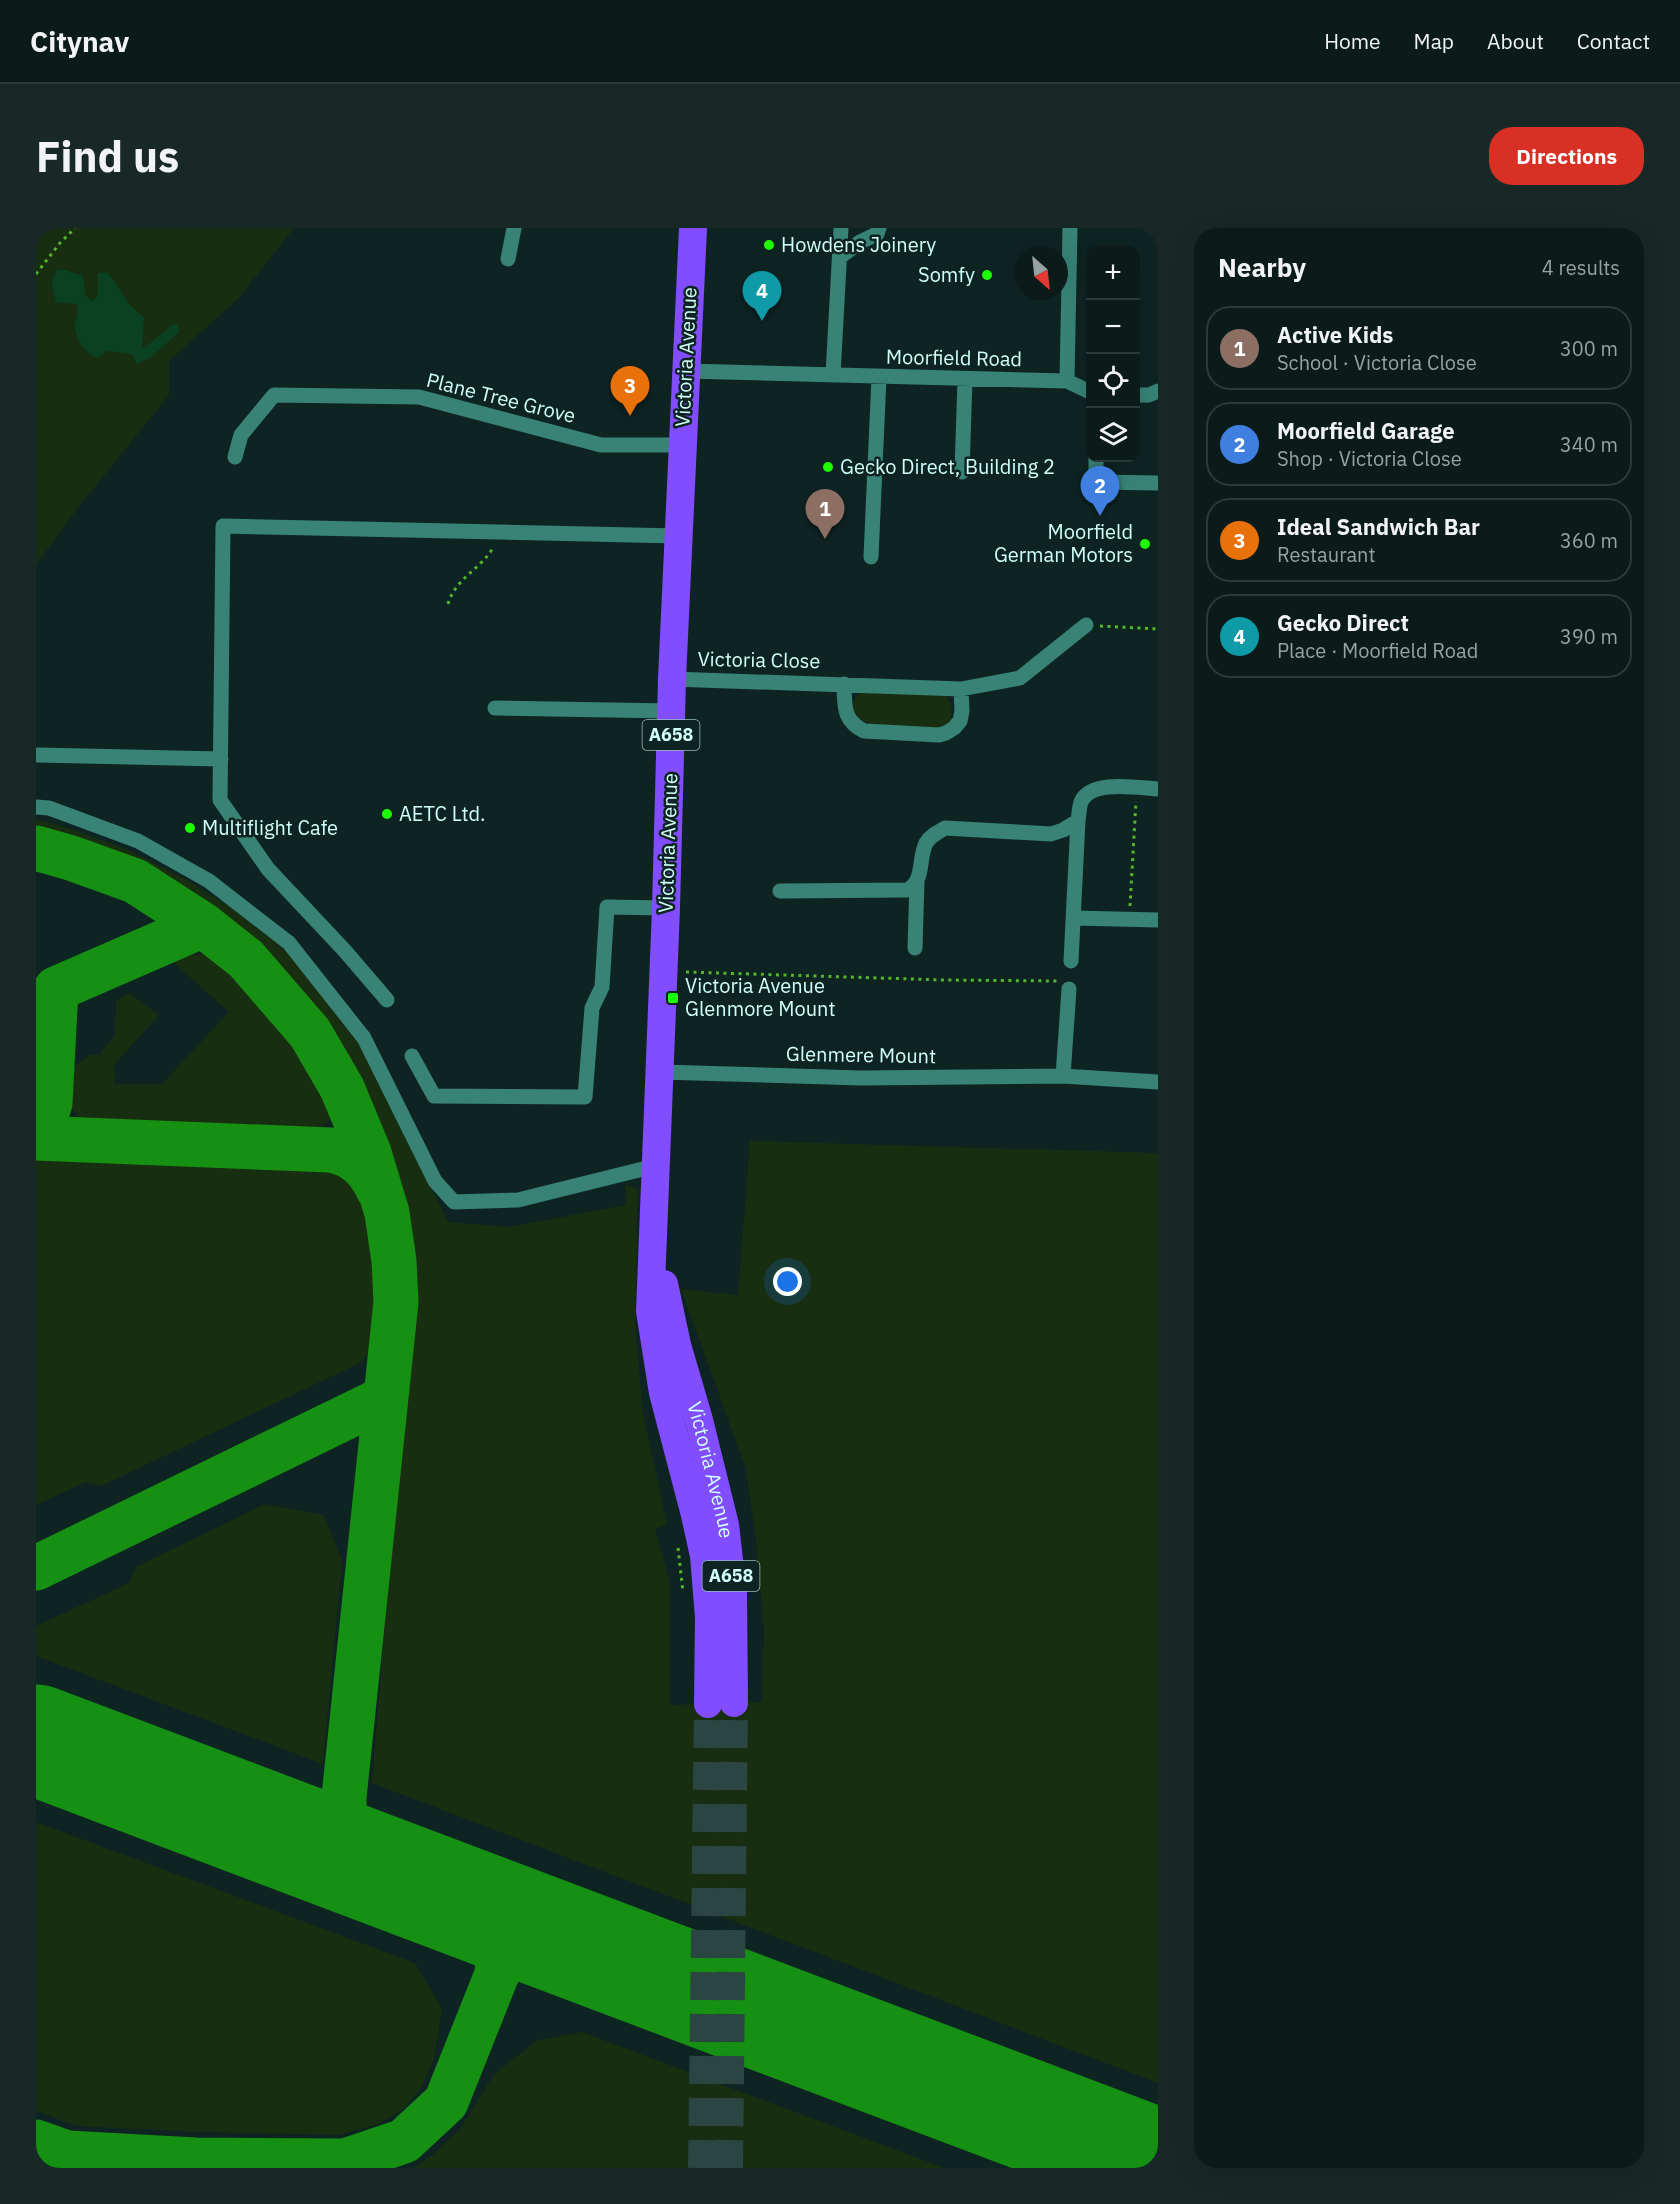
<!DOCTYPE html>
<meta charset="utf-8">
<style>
:root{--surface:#0a1b1a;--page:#182827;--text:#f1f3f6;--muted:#99a1a2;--line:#2a3939;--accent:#d93025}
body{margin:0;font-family:"IBM Plex Sans",sans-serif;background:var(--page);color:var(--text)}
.controls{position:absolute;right:18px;top:18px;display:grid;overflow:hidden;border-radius:12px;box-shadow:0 6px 24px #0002}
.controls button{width:54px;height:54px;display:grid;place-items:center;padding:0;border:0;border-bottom:2px solid var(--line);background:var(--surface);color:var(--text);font:30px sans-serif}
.compass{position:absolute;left:978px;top:18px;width:54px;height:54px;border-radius:50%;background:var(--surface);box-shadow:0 6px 24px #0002;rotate:153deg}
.you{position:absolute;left:752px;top:1054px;width:21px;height:21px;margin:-15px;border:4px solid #fff;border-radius:50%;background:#1a73e8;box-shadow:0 0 0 9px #1a73e833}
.badge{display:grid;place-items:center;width:39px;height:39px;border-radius:50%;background:var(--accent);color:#fff;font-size:20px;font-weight:700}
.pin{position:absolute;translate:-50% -50px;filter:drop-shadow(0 2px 3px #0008)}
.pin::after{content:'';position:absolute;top:32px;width:21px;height:18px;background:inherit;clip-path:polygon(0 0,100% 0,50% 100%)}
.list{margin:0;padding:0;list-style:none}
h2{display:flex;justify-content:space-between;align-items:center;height:78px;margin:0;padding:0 24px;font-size:26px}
h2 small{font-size:20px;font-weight:400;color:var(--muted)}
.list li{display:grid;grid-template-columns:39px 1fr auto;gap:18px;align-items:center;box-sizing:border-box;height:84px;margin:0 12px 12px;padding:0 12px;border:2px solid var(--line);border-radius:24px}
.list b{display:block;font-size:22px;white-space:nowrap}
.list p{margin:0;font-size:20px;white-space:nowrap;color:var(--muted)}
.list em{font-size:20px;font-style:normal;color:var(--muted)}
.icon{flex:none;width:33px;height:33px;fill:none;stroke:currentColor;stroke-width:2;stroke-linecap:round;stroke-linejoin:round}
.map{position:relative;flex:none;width:1122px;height:1940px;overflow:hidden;border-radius:24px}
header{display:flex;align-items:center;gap:36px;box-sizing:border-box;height:84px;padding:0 30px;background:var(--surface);border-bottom:2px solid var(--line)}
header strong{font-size:28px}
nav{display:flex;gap:33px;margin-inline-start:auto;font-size:21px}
.intro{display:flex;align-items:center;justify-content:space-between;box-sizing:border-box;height:144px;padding:0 36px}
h1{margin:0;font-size:42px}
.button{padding:15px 27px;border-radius:24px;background:var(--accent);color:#fff;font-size:21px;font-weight:700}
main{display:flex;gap:36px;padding:0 36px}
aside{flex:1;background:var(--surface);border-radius:24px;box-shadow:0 6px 24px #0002}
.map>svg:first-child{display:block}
</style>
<header>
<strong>Citynav</strong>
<nav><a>Home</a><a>Map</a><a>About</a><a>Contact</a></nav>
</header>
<div class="intro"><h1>Find us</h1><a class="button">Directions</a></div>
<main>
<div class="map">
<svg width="1122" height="1940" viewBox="0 0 1122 1940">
<rect width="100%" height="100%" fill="#0e2423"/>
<!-- green -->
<path fill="#182e11" d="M 12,0 L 258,0 L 203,70 L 133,133 L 133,167 L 41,281 L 0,337 L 0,15 Z
M 827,462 L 910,467 C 918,479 920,497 902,501 C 892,503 876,499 865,498 C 854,498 839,499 829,494 C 814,487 813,471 827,462 Z
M 0,591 L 35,601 L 93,622 L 149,651 L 193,678 L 235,710 L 252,726 L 277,754 L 324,816 L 412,994 L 473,999 L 590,977 L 589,956 L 602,961 L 599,1096 L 607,1185 L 631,1296 L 619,1301 L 634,1354 L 634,1477 L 726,1474 L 728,1403 L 720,1313 L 710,1241 L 645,1061 L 702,1067 L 714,913 L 1122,925 L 1122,1855 L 336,1555 L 375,1080 L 373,991 L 359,937 L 336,875 L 308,824 L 271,773 L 230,729 L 181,686 L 176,686 C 167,666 81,630 57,621 L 52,612 L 25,604 L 9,606 L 0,604 Z
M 173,726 L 216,767 L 260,820 L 297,882 L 292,894 L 281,902 L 48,895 L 29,872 L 33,843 L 53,827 L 63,827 L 79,806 L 80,773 L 93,765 L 123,787 L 78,837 L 79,856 L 126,856 L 193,784 L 136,733 L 149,727 Z
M 0,926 L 299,938 L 320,952 L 329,978 L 337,1032 L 341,1113 L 326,1134 L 65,1258 L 50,1254 L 0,1277 Z
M 229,1276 L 288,1287 L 306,1333 L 287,1536 L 0,1428 L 0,1398 L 93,1355 L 100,1339 Z
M 0,1594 L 379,1735 L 406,1781 L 398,1831 L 386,1858 L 369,1880 L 342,1896 L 303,1907 L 159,1904 L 41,1898 L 0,1883 Z
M 546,1804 L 908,1940 L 377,1940 L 396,1927 L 424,1901 L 458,1846 L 502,1812 Z"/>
<!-- water -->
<path fill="#094121" d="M 20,42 L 30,42 L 47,48 L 49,67 L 57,73 L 62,66 L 62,45 L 72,45 L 94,77 L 108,90 L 106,122 L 136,97 L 141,95 L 143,104 L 114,130 L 101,136 L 96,126 L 71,123 L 62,130 C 49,127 37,108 39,95 C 41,87 43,84 41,76 L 20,74 L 16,55 Z"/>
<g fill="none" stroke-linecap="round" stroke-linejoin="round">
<!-- taxiway -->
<path stroke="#169012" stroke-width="45" d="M 0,620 L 35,630 L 99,653 L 167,697 L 210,731 L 274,805 L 306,860 L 333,925 L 351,985 L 358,1033 L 360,1074 L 308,1569
M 0,901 L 9,891 L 14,875 L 20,761 L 167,697
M 0,910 L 295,922 C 318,927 332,939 342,961
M 0,1340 L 343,1173 L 351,1162
M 207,1592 C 234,1597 271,1610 293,1588 C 299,1582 303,1575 308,1569 C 307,1622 320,1624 362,1650
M 431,1675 C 461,1696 464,1710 461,1746 C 465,1739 469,1731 475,1726 C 493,1709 517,1711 539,1716
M 0,1914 L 31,1925 L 159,1932 L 309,1933 L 368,1913 L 410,1874 L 461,1746"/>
<!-- runway -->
<path stroke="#169012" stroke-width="111" d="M 0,1512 L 1122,1936"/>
<!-- highway-tunnel -->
<path stroke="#2b4543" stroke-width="28" stroke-dasharray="28 14" stroke-linecap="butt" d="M 666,1940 L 672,1476
M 693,1940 L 698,1475"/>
<!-- path -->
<path stroke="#53b62d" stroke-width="3" stroke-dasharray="3 4.5" stroke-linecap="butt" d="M 0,46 L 24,15 L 39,0
M 412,376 C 420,349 446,341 458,318
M 1064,398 L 1122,401
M 1094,678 L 1100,573
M 650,744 L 908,752 L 1021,753
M 642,1320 L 647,1364"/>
<!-- minor -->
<path stroke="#388376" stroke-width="15" d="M 804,29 L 824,14 L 841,6 L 843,0
M 472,31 L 478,0
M 650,143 L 1031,153 L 1034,0
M 797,147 L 805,0
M 1031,153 L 1054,164
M 1100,167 L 1113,167 L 1122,163
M 199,229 L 205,207 L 238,167 L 383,169 L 565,217 L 646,217
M 1060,230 L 1060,254 L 1122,255
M 926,244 L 929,151
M 835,329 L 843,149
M 636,451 L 925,461 L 984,450 L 1050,397
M 808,456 C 809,477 806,492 828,503 L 903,507 L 910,505 L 918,500 L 924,493 L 926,483 L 925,461
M 459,480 L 635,483
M 2,527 L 185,531
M 0,579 L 13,580 L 102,613 L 173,653 L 253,715 L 328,810 L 399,953 L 418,974 L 482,972 L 619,938
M 744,663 L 871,662 C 889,653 882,631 890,615 C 894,608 902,604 909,600 L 1015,606 L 1027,602 L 1042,593
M 1038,690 L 1122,692
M 879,720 L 881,653
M 1035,733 L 1042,593 C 1043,587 1043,580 1045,574 C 1055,551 1102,560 1122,561
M 351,772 L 309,723 L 232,641 L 184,572 L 187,298 L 642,308
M 376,828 L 398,868 L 549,869 L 556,780 L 566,759 L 571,679 L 630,680
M 624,844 L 825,850 L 1027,848 L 1122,854
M 1027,848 L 1033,761"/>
<!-- highway -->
<g stroke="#824cff" stroke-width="28">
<path d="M 657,0 L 636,451 L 630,680 L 614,1083 L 627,1165 L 659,1287 L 668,1328 L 673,1389 L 672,1476"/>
<path id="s1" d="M 628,1056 L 641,1117 L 663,1192 L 689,1297 L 697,1367 L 698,1475"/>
</g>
</g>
<!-- markers -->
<g fill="#1dfc00" stroke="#0e2423" stroke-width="2">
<circle cx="733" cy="17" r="6"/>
<circle cx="951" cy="47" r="6"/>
<circle cx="792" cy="239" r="6"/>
<circle cx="1109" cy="316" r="6"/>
<circle cx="351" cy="586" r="6"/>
<circle cx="154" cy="600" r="6"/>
<rect x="631" y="764" width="12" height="12" rx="3"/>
</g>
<g text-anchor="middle" stroke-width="5" stroke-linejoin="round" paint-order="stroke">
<!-- shield labels -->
<g fill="#0e2423" stroke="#96bdba" stroke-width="1.5">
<rect x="606.5" y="492" width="57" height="30" rx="4.5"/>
<rect x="666.5" y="1333" width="57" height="30" rx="4.5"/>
</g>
<g font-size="18" font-weight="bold" fill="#d1fffa">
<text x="635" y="513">A658</text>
<text x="695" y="1354">A658</text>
</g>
<!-- poi labels -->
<g font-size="20" fill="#d1fffa" stroke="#0e2423" text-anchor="start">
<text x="745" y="24">Howdens Joinery</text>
<text x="939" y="54" text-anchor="end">Somfy</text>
<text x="804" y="246">Gecko Direct, Building 2</text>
<text x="1097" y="311" text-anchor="end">Moorfield<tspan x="1097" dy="23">German Motors</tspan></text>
<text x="363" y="593">AETC Ltd.</text>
<text x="166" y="607">Multiflight Cafe</text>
<text x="649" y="765">Victoria Avenue<tspan x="649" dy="23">Glenmore Mount</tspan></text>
</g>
<!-- street labels -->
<g font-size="20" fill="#d1fffa" stroke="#0e2423">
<text transform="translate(650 129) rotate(-87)" y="7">Victoria Avenue</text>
<text transform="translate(918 130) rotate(1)" y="7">Moorfield Road</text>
<text transform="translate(465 170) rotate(14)" y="7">Plane Tree Grove</text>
<text transform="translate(723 432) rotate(1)" y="7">Victoria Close</text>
<text transform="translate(632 615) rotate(-88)" y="7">Victoria Avenue</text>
<text transform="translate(825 827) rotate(1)" y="7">Glenmere Mount</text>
<text dy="7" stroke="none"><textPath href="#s1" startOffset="192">Victoria Avenue</textPath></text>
</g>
</g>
</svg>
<div class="controls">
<button>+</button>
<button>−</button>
<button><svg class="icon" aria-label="locate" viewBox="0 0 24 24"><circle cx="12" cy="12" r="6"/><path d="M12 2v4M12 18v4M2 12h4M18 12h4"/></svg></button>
<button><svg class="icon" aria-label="layers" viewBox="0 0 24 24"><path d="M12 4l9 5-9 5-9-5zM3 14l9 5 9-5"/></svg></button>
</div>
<svg class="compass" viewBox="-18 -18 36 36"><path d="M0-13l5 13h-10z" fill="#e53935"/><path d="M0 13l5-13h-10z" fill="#99a1a2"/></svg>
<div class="you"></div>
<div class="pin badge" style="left:789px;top:311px;background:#8d6e63">1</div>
<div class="pin badge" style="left:1064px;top:288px;background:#3f7fe0">2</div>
<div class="pin badge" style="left:594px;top:188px;background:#e8710a">3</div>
<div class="pin badge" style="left:726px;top:93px;background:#0f9aa8">4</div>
</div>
<aside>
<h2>Nearby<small>4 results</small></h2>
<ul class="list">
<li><span class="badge" style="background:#8d6e63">1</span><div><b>Active Kids</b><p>School · Victoria Close</p></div><em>300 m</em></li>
<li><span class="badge" style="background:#3f7fe0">2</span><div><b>Moorfield Garage</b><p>Shop · Victoria Close</p></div><em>340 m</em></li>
<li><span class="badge" style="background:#e8710a">3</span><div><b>Ideal Sandwich Bar</b><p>Restaurant</p></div><em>360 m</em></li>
<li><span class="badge" style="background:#0f9aa8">4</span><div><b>Gecko Direct</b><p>Place · Moorfield Road</p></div><em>390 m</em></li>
</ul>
</aside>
</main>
